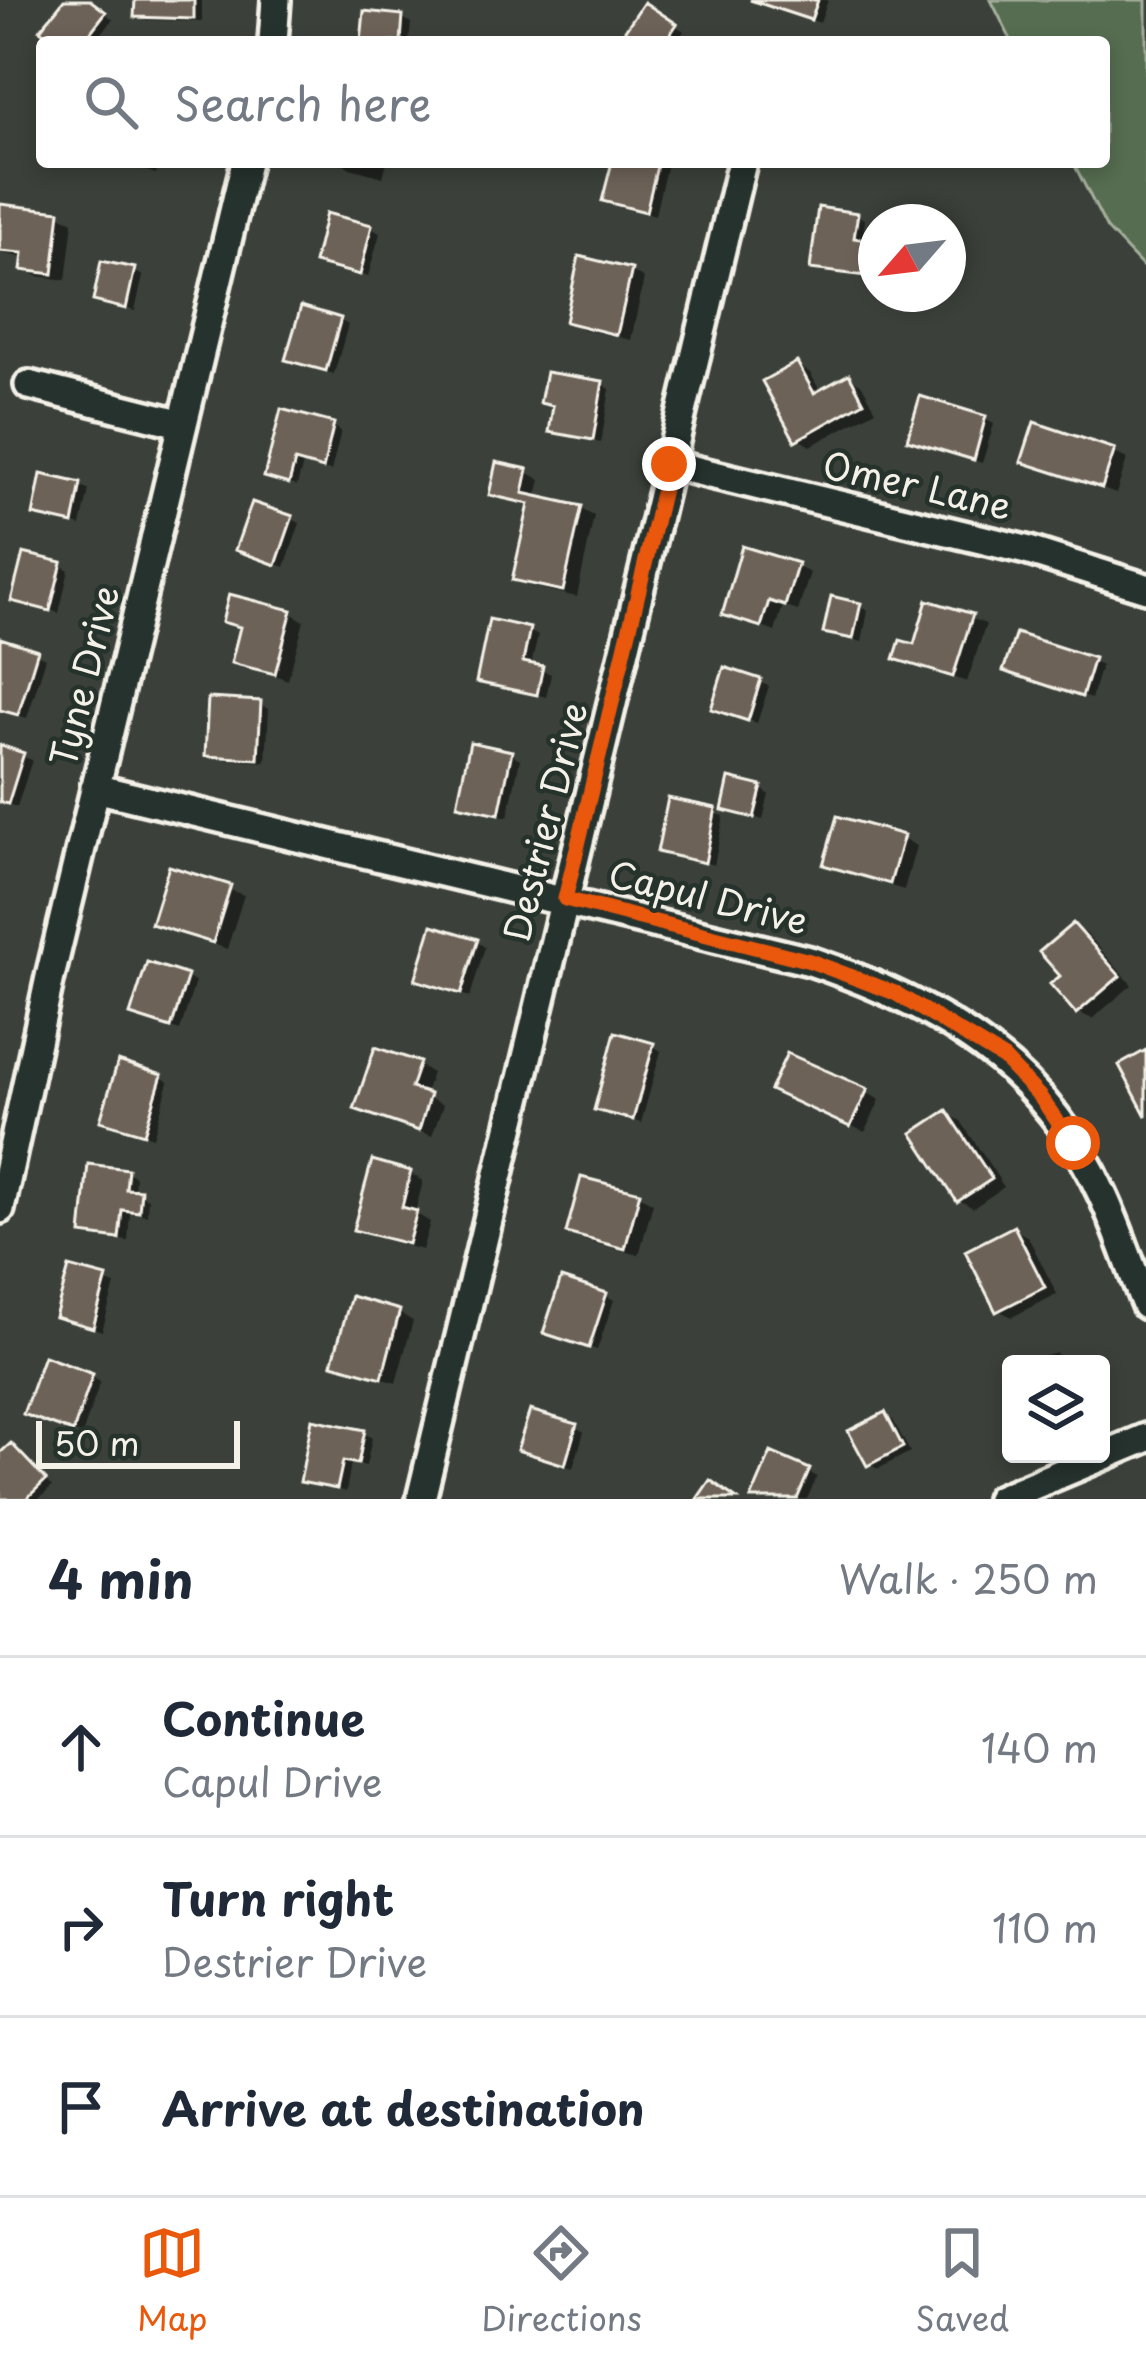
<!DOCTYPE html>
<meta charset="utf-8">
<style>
:root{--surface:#fff;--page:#f2f2f3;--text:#1f2937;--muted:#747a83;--line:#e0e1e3;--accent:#ea580c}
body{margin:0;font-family:"Playpen Sans",sans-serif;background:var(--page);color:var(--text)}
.controls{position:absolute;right:36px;bottom:36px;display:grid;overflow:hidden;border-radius:12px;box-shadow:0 6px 18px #0003}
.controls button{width:108px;height:108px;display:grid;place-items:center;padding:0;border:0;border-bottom:3px solid var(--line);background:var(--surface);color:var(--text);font:60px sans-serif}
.compass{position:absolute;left:858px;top:204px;width:108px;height:108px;border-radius:50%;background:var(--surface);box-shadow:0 6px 18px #0003;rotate:242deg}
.scale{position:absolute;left:36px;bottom:30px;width:204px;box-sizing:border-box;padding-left:12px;border:6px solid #f4f1e8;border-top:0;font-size:33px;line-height:42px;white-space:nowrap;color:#f4f1e8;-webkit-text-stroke:9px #26332d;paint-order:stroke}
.stop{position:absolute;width:36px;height:36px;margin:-27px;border:9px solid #ea580c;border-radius:50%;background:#fff}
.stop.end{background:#ea580c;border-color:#fff;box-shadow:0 3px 12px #0008}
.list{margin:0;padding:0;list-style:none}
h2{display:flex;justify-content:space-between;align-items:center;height:156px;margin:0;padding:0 48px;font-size:51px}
h2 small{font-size:39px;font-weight:400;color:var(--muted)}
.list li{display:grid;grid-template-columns:78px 1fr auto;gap:36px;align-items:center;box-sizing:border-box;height:180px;padding:0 48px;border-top:3px solid var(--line)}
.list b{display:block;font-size:45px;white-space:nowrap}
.list p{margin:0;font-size:39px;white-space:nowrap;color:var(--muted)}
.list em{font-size:39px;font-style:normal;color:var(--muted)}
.icon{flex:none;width:66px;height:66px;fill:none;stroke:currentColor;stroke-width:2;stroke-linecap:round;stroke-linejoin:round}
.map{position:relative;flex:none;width:1146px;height:1499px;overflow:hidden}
.search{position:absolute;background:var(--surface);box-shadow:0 6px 18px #0003;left:36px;right:36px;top:36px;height:132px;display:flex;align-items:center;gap:30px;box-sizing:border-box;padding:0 42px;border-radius:12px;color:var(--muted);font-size:45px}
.sheet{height:696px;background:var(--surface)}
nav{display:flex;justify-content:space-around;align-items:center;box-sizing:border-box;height:168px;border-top:3px solid var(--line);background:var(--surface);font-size:33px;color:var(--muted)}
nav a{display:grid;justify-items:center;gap:6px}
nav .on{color:var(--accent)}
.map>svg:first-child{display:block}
</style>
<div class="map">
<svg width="1146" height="1499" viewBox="0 0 1146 1499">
<rect width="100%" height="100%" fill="#3b413a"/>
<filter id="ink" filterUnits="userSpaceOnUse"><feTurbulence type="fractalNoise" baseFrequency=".00833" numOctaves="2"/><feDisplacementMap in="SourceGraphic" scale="24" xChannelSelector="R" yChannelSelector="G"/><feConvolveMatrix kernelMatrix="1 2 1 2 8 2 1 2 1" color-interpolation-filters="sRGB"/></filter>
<g filter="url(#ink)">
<!-- green -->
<path fill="#566d51" stroke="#a5af9c" stroke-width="3" d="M 991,0 L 1146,0 L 1146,270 L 1107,229 L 1073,162 L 1104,162 L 1104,42 L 1012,42 Z"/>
<!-- shadow -->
<path fill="#0007" d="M 67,0 L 87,0 L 113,19 L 95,42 L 61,42 Z
M 138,0 L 202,0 L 202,22 L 146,20 L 137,15 Z
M 752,0 L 828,0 L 820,23 Z
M 645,6 L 684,31 L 676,42 L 621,42 Z
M 403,18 L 411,23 L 409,42 L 364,42 Z
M 119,162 L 160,162 L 156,174 Z
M 342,162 L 387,162 L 383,177 L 350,168 Z
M 615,162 L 667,163 L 655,215 L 606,200 Z
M 0,207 L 59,214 L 73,222 L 66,280 L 37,276 L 24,268 L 25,258 L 0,253 Z
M 857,215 L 865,220 L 862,242 L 876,247 L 875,279 L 821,272 L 813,267 Z
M 371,228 L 380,233 L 368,277 L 317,262 Z
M 134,271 L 143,276 L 135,311 L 96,300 Z
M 631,271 L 644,279 L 631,340 L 582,329 L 568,321 Z
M 340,320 L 348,325 L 334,374 L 297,363 Z
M 797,365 L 810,373 L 821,392 L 849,377 L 862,385 L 876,410 L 811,446 L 797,438 Z
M 602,384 L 610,389 L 601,443 L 552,431 L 556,407 L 544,402 Z
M 985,419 L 994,424 L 982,463 L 910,439 Z
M 333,426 L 341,431 L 331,471 L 303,464 L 297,486 L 267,476 Z
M 1113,452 L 1127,459 L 1116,494 L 1025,460 Z
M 527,472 L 541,480 L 536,499 L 581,509 L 594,516 L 577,597 L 529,586 L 516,578 L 531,507 L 492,494 Z
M 80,486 L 89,490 L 81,526 L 36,514 Z
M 292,519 L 300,523 L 285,567 L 247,554 Z
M 61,565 L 69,570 L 59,613 L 14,599 Z
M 796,566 L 810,573 L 798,611 L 783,606 L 775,632 L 725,613 Z
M 929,604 L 986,624 L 967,682 L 898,658 L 916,648 Z
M 860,606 L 868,611 L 862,642 L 826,631 Z
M 291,613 L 304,621 L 288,680 L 235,661 L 243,630 L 225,621 Z
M 529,631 L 538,636 L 531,666 L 551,674 L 546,697 L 479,680 Z
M 0,641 L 46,658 L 27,718 L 0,710 Z
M 1093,661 L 1101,666 L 1091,699 L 1015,675 Z
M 726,670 L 769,686 L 757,723 L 723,712 Z
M 260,704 L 269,709 L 266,762 L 216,759 L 208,754 Z
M 0,748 L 32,760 L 17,807 L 0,802 Z
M 511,754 L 520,759 L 508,817 L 460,804 Z
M 761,789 L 769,794 L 763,820 L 725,808 Z
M 670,801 L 724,816 L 714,865 L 660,851 Z
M 903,838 L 916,846 L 904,890 L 840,871 L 826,864 Z
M 171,869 L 244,895 L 227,949 L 155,923 Z
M 1074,927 L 1087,934 L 1132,985 L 1092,1019 L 1078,1012 L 1064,976 Z
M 477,942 L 485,947 L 470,997 L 427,984 Z
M 187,978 L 195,982 L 180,1031 L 142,1019 Z
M 653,1046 L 661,1051 L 641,1123 L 597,1108 Z
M 418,1065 L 432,1073 L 424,1096 L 443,1105 L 432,1136 L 358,1107 Z
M 161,1077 L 169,1082 L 153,1137 L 112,1124 Z
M 866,1092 L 880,1100 L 865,1132 L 787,1096 Z
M 947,1113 L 961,1121 L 1004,1187 L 973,1208 L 959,1200 Z
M 127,1172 L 135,1177 L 134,1193 L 148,1198 L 147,1215 L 130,1213 L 128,1241 L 93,1237 L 84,1232 Z
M 410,1173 L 423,1181 L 415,1213 L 430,1222 L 422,1250 L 370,1236 L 357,1228 Z
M 639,1195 L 653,1203 L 639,1255 L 583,1240 L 569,1232 Z
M 1014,1229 L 1028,1237 L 1057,1294 L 1012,1317 L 998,1310 Z
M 71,1270 L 115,1285 L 102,1331 L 58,1316 Z
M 605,1295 L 614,1300 L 597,1350 L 555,1336 Z
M 399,1313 L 413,1321 L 396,1383 L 336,1362 Z
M 1056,1353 L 1067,1364 L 1021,1364 Z
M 92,1377 L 100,1382 L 82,1435 L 36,1418 Z
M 884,1415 L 893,1420 L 910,1452 L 878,1469 L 869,1464 Z
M 576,1427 L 584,1432 L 573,1468 L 529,1454 Z
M 364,1433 L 372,1438 L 366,1466 L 351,1463 L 346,1492 L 303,1480 Z
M 11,1447 L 52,1487 L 39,1499 L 0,1499 L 0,1457 Z
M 809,1472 L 817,1477 L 807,1499 L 754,1499 Z"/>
<!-- building -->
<path fill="#6d6258" stroke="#f4f1e8" stroke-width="3" d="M 64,0 L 90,0 L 106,12 L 83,42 L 56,42 L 40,30 Z
M 135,0 L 194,0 L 194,19 L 134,17 Z
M 750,0 L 818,0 L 811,20 Z
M 644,2 L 677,24 L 665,42 L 617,42 Z
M 364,11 L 403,15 L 401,42 L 361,42 Z
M 612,162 L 658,162 L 646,212 L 602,201 Z
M 0,204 L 60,211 L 53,274 L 21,270 L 23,253 L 0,251 Z
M 818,207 L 858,213 L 854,238 L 872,241 L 867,276 L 810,269 Z
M 326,213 L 372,225 L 360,275 L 314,263 Z
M 579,256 L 632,269 L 617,335 L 565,322 Z
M 101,261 L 135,268 L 126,309 L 93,301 Z
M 301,306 L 341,318 L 326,371 L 285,360 Z
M 797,362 L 814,393 L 849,374 L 864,402 L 795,441 L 762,381 Z
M 546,372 L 603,381 L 593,440 L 549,432 L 553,406 L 540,403 Z
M 920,396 L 986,416 L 974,460 L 907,440 Z
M 281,409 L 334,423 L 323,469 L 295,461 L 289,484 L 264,477 Z
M 1034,422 L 1115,449 L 1102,488 L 1021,462 Z
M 496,462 L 528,469 L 523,493 L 582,506 L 563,591 L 512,580 L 529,504 L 489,495 Z
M 41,474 L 81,483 L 73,524 L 33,515 Z
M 252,502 L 293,516 L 276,565 L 235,550 Z
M 742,546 L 798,563 L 785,606 L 769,601 L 761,627 L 722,615 Z
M 23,553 L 62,562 L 50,611 L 11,601 Z
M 229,594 L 292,610 L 275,674 L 231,663 L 240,627 L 222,622 Z
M 831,596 L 861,603 L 853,639 L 823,633 Z
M 927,600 L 973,614 L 953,677 L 894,659 L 900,640 L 914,644 Z
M 489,619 L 530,628 L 523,662 L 543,666 L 537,695 L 476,682 Z
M 1016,633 L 1094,658 L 1082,697 L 1003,671 Z
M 0,638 L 38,650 L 18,715 L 0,710 Z
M 724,667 L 761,679 L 748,721 L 711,709 Z
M 208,698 L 261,701 L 258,759 L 205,756 Z
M 470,742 L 512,751 L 499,814 L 457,805 Z
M 0,745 L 24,753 L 8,804 L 0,802 Z
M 729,778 L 762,786 L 754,818 L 722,810 Z
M 668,798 L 716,808 L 705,863 L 657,852 Z
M 837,816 L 904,835 L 890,884 L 823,865 Z
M 169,866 L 231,885 L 213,943 L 151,924 Z
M 1073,923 L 1120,976 L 1076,1014 L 1050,984 L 1060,976 L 1039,952 Z
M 432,925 L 478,939 L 461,994 L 415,980 Z
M 147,962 L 188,975 L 171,1028 L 130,1015 Z
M 615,1032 L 654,1043 L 633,1120 L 594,1110 Z
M 375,1047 L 420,1062 L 411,1088 L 430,1094 L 419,1131 L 354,1109 Z
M 1146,1050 L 1146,1116 L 1119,1065 Z
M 787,1053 L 868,1089 L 850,1127 L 770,1090 Z
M 118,1061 L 162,1075 L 144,1134 L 100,1121 Z
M 947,1110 L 992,1179 L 957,1202 L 912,1133 Z
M 372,1160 L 411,1171 L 402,1207 L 417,1211 L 408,1244 L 353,1230 Z
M 88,1164 L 128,1169 L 126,1189 L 141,1190 L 139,1212 L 122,1210 L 119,1239 L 81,1234 Z
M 581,1177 L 640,1192 L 625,1249 L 566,1233 Z
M 1014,1226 L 1045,1287 L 996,1312 L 965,1251 Z
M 69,1267 L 107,1277 L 93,1328 L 55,1317 Z
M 561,1278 L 607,1293 L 589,1348 L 543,1333 Z
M 351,1296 L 400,1310 L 382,1378 L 332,1364 Z
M 44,1356 L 93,1374 L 73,1432 L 23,1414 Z
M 530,1410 L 577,1424 L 565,1465 L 517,1450 Z
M 885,1412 L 903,1447 L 867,1466 L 848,1431 Z
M 312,1419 L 365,1430 L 358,1464 L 343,1461 L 337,1489 L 300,1482 Z
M 11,1443 L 46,1480 L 26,1499 L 0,1499 L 0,1453 Z
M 771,1452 L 810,1469 L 797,1499 L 751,1499 Z
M 710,1480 L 737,1499 L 697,1499 Z"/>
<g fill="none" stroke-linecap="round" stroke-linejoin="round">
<!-- minor casing -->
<g stroke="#f4f1e8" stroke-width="36">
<path id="minor" d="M 273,42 L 276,0
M 29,385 L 183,424
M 669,464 L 1026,550 L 1146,588
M 95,788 L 810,961 C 940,1005 1043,1065 1102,1194 C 1119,1230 1131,1269 1146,1305
M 0,1209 L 50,977 L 246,162
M 421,1499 L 742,162
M 1000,1499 L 1146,1438"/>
</g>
<!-- minor -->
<use href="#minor" stroke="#26332d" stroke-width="27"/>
</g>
</g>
<g fill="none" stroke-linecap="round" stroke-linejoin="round" filter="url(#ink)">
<!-- route -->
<path stroke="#ea580c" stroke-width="15" d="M 669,464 L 565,899 L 810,961 L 895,993 L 1004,1059 L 1040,1097 L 1073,1143"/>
</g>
<g text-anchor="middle" stroke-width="9" stroke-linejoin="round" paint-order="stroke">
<!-- street labels -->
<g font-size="36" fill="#f4f1e8" stroke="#26332d">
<text transform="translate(917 486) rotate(13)" y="13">Omer Lane</text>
<text transform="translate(85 676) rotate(-76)" y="13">Tyne Drive</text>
<text transform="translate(546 822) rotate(-76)" y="13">Destrier Drive</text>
<text transform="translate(708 898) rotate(14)" y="13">Capul Drive</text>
</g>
</g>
</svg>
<div class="controls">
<button><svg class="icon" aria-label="layers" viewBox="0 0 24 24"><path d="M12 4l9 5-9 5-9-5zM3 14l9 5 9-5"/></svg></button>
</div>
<svg class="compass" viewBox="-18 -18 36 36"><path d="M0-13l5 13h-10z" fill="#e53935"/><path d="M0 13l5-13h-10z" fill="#747a83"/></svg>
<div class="scale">50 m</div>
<div class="stop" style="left:1073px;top:1143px"></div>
<div class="stop end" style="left:669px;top:464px"></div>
<div class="search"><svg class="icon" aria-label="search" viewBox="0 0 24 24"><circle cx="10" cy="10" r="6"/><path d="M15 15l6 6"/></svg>Search here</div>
</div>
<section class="sheet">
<h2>4 min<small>Walk · 250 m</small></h2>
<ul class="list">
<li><svg class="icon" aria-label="ahead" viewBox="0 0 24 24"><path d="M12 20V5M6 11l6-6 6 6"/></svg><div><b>Continue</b><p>Capul Drive</p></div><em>140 m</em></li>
<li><svg class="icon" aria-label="right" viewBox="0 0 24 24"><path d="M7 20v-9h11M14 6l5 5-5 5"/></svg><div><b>Turn right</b><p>Destrier Drive</p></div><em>110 m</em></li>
<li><svg class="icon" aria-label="arrive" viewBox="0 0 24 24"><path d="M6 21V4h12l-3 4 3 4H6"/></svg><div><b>Arrive at destination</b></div></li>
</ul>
</section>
<nav>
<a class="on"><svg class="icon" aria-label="map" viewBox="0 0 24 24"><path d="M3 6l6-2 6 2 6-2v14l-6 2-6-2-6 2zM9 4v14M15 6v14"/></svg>Map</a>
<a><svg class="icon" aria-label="directions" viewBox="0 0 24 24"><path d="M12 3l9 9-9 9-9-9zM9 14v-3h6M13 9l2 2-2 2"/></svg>Directions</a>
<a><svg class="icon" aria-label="saved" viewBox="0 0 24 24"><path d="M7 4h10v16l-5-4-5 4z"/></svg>Saved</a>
</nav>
